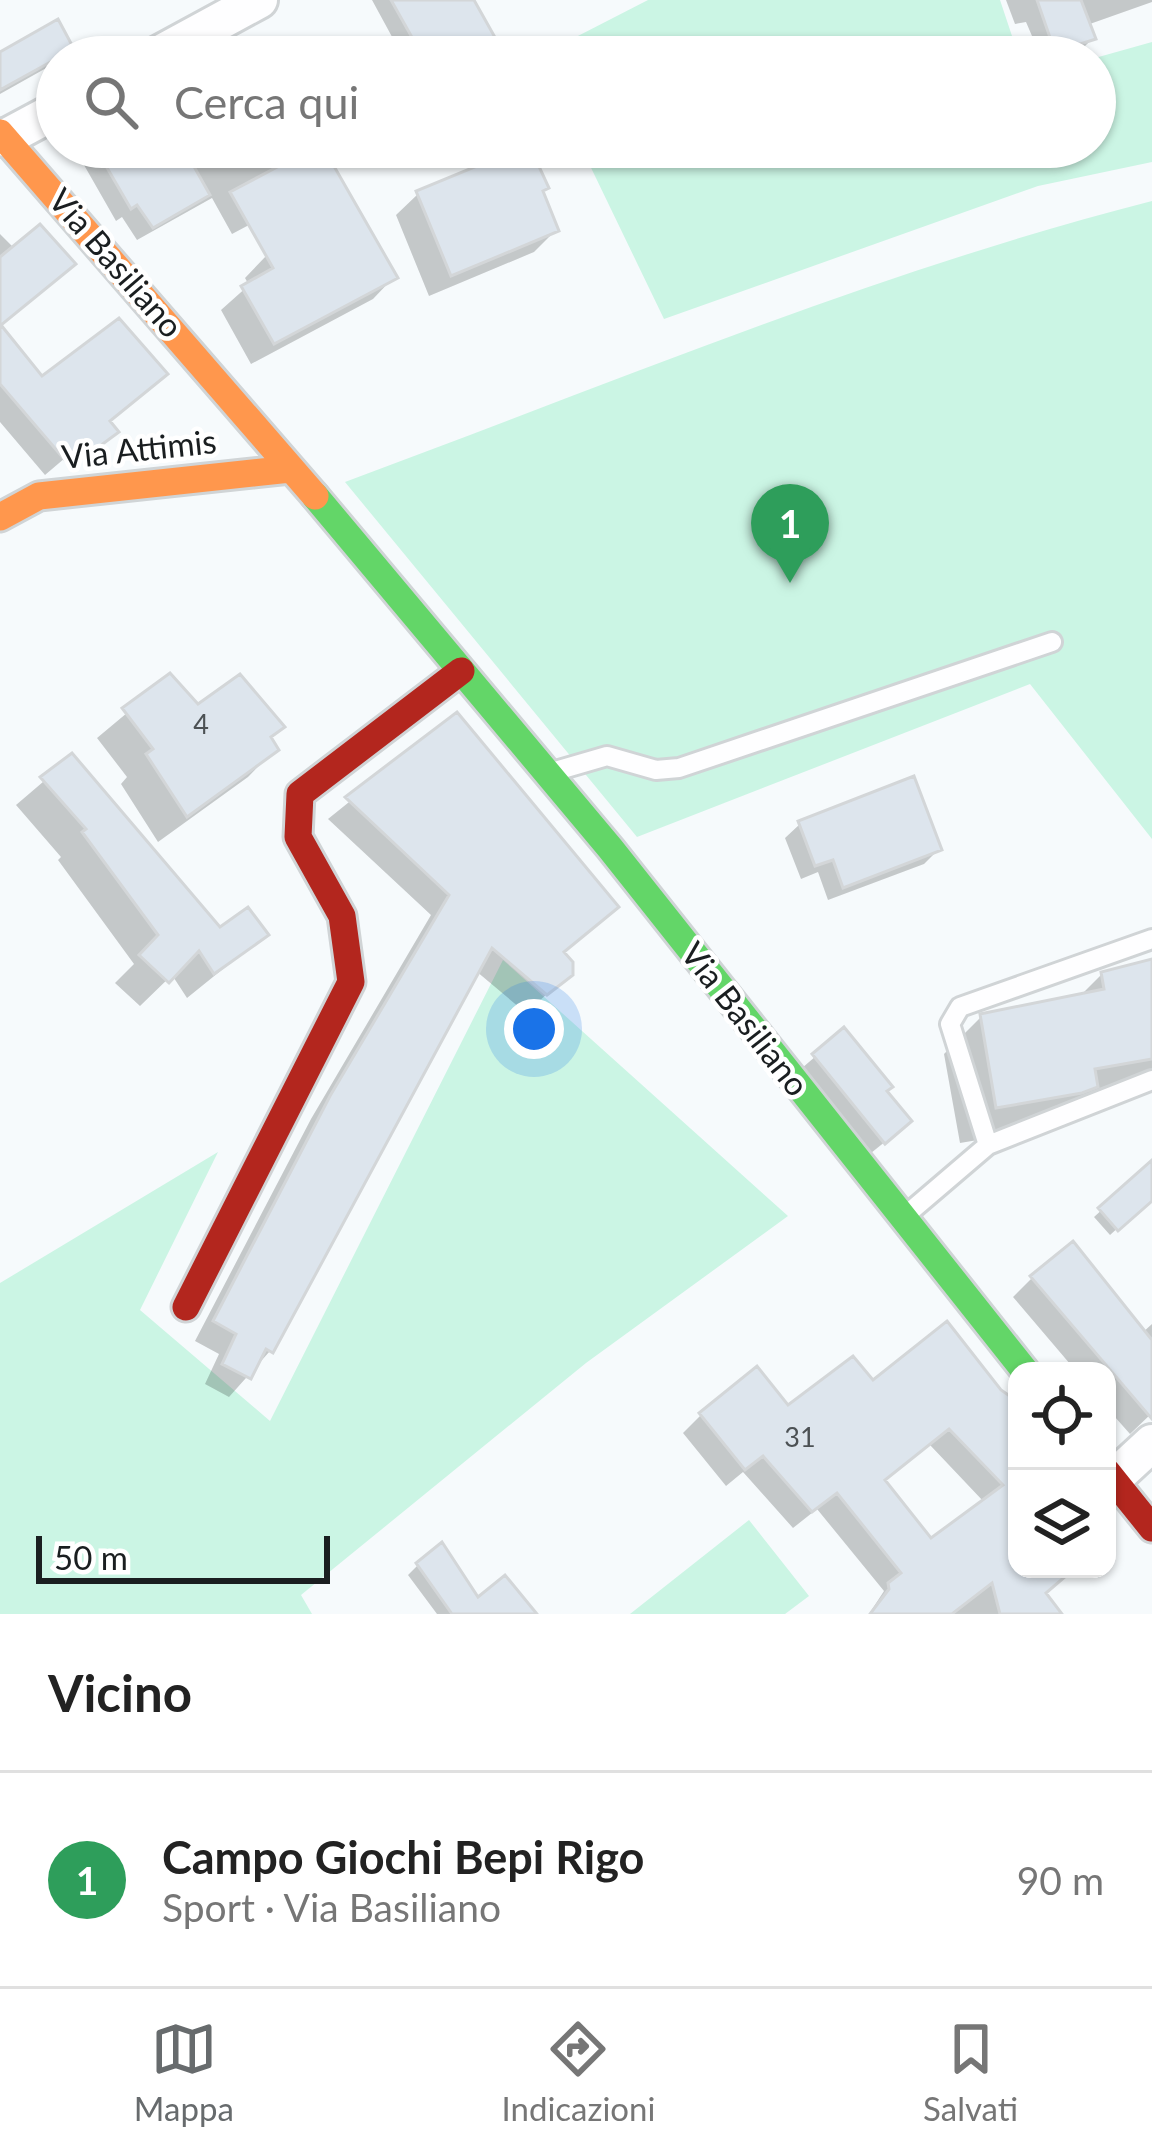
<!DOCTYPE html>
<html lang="it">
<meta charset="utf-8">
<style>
:root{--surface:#fff;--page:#f6f6f6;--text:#222;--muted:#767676;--line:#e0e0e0;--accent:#676b6d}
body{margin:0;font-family:Lato,sans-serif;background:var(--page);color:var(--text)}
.controls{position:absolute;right:36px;bottom:36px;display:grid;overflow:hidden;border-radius:24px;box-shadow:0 3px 9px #0004}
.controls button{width:108px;height:108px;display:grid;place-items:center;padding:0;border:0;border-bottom:3px solid var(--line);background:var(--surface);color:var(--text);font:60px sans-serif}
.scale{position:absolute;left:36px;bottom:30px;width:294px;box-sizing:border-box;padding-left:12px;border:6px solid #1a1e20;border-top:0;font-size:33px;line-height:42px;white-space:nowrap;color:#1a1e20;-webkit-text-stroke:9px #fff;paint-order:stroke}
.you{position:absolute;left:534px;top:1029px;width:42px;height:42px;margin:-30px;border:9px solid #fff;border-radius:50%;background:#1a73e8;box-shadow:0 0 0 18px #1a73e833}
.badge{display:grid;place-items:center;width:78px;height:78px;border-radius:50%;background:var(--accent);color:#fff;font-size:39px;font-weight:700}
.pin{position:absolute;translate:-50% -99px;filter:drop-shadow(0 3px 6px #0008)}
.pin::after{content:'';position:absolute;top:63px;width:42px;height:36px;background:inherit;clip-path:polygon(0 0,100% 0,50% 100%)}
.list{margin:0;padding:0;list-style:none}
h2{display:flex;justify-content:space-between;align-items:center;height:156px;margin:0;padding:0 48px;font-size:51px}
h2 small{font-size:39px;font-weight:400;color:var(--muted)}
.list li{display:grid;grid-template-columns:78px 1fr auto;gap:36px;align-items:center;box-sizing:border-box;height:216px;padding:0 48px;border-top:3px solid var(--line)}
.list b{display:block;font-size:45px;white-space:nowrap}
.list p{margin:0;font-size:39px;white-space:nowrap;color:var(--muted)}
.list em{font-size:39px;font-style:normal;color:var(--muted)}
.icon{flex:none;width:66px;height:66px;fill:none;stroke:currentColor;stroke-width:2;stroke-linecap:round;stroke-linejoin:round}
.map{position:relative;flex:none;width:1152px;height:1614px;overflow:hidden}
.search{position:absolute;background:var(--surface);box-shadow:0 3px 9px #0004;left:36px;right:36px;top:36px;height:132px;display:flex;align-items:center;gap:30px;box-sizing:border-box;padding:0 42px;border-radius:66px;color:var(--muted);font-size:45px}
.sheet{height:372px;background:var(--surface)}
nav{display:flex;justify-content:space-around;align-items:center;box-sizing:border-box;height:168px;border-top:3px solid var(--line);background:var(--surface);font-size:33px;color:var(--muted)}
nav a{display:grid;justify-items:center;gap:6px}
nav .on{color:var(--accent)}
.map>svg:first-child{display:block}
</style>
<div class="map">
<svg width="1152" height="1614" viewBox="0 0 1152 1614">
<rect width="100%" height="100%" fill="#f6fafc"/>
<!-- green -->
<path fill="#cbf5e4" d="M 648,0 L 1000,0 L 1019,57 L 537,57 Z
M 1152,42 L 1152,162 L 1038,186 L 664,319 L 581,147 L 1095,147 L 1095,58 Z
M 1152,201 L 1152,839 L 1030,684 L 637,837 L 345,482 C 611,384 877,271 1152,201 Z
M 503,960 L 788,1216 L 586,1363 L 301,1595 L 312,1614 L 0,1614 L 0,1283 L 218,1152 L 140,1310 L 270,1421 Z
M 749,1520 L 809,1596 L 785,1614 L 630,1614 Z"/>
<!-- shadow -->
<path fill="#0003" fill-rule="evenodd" d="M 372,0 L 472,0 L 506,57 L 403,57 Z
M 1006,0 L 1152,0 L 1152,2 L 1087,25 L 1093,38 L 1081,50 L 1041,57 L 1026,22 L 1015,24 Z
M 71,48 L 57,62 L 0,94 L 0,56 Z
M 105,147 L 320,147 L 320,187 L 232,234 L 212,198 L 137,240 L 122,217 L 116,221 L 84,165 Z
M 540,193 L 555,231 L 534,252 L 429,296 L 396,215 L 418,194 Z
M 0,234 L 15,249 L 72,264 L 0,326 Z
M 266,256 L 394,277 L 373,299 L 251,364 L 221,310 L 249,285 L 245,278 Z
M 0,329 L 42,380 L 115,432 L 70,470 L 65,458 L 45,475 L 0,422 Z
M 170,677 L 197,708 L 281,727 L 269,739 L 275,749 L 248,777 L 158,842 L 121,784 L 127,777 L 97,738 Z
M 456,716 L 595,926 L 562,954 L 570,973 L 526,1013 L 476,971 L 270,1351 L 229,1397 L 205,1384 L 219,1354 L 195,1341 L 311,1119 L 431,915 L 328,819 Z
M 71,758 L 220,931 L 265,935 L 187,998 L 172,975 L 140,1006 L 115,983 L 134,964 L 58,860 L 61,857 L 16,805 Z
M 800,824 L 939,849 L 924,864 L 828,900 L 818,872 L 801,879 L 785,838 Z
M 1152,964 L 1152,1088 L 1043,1129 L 960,1143 L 944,1054 L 981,1017 L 1079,997 L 1102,974 Z
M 844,1032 L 896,1133 L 871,1153 L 802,1068 Z
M 1152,1164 L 1152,1197 L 1110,1235 L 1094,1217 Z
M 1032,1278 L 1142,1333 L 1152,1324 L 1152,1413 L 1130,1434 L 1107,1408 L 1107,1371 L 1076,1371 L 1013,1297 Z
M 872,1385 L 1017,1410 L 1017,1569 L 1073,1569 L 1044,1594 L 1049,1614 L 869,1614 L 884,1591 L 817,1509 L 793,1528 L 743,1472 L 726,1486 L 683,1433 L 701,1415 L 788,1409 ZM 930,1445 L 984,1502 L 930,1542 L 882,1482 Z
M 418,1565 L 477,1602 L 533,1614 L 437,1614 L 408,1575 Z"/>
<!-- building -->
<path fill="#dde5ed" stroke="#d3d6d8" stroke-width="3" fill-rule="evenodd" d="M 391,0 L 474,0 L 506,57 L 423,57 Z
M 1037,0 L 1081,0 L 1096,39 L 1055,52 Z
M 58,19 L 74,49 L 0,90 L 0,52 Z
M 95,147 L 183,147 L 210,195 L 153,228 L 137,205 L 131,209 Z
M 315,147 L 323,147 L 398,278 L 274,344 L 241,286 L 273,268 L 230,192 Z
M 523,147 L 530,147 L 549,188 L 543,191 L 559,231 L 451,276 L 416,191 Z
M 40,224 L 76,264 L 1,325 L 42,376 L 119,318 L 168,374 L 110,421 L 119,432 L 89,454 L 83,443 L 65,460 L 0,384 L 0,257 Z
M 170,673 L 198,704 L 240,674 L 285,727 L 271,737 L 279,750 L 187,817 L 146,754 L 153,749 L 122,708 Z
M 457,712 L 619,907 L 564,952 L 573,962 L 573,975 L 547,995 L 492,948 L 273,1353 L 266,1349 L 251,1379 L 222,1364 L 236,1334 L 213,1321 L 330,1096 L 449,895 L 345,797 Z
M 72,753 L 220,927 L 248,907 L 269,935 L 214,974 L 199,951 L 169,983 L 139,955 L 158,935 L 82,832 L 86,829 L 40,777 Z
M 914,776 L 942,850 L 843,888 L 833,860 L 815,866 L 798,821 Z
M 1152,959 L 1152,1059 L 1095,1069 L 1098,1087 L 1082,1093 L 996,1108 L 980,1014 L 1104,989 L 1101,972 Z
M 844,1027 L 893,1087 L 887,1091 L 912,1121 L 885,1144 L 812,1054 Z
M 1152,1160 L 1152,1201 L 1118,1231 L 1098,1208 Z
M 1073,1241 L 1152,1340 L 1152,1419 L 1030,1276 Z
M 947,1321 L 1001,1390 L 1017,1401 L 1017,1569 L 1074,1569 L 1046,1593 L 1062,1614 L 1000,1614 L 992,1583 L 952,1614 L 870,1614 L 889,1589 L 888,1583 L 901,1573 L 837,1493 L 812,1512 L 763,1456 L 745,1470 L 699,1413 L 757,1366 L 788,1405 L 853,1356 L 873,1380 ZM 949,1429 L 1003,1485 L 931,1538 L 885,1480 Z
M 442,1542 L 478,1597 L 505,1575 L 537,1614 L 452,1614 L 416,1563 Z"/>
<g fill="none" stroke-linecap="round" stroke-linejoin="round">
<!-- lane casing -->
<g stroke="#d0d4d6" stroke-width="24">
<path id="lane" d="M 552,772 L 607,756 L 656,770 L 679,768 L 1052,642
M 988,1145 L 950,1024 L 960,1007 L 1152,939
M 906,1215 L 988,1145 L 1152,1080"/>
</g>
<!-- street casing -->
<g stroke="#d0d4d6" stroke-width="42">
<path id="street" d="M 154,57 L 259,0
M 5,138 L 57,110
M 1113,1479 L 1152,1443"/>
</g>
<!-- fast casing -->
<g stroke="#d0d4d6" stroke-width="33">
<path id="fast" d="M 315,496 L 610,848 L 1025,1371"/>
</g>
<!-- slow casing -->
<g stroke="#d0d4d6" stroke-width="33">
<path id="slow" d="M 0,133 L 315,496
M 0,517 L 39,496 L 290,469"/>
</g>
<!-- jam casing -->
<g stroke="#d0d4d6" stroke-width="33">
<path id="jam" d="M 186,1307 L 351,982 L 342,916 L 298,837 L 300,794 L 461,671
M 1107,1472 L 1152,1528"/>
</g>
<!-- lane -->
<use href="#lane" stroke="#fefeff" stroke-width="18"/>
<!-- street -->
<use href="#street" stroke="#fefeff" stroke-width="36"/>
<!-- fast -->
<use href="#fast" stroke="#63d668" stroke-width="27"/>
<!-- slow -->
<use href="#slow" stroke="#ff974d" stroke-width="27"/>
<!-- jam -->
<use href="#jam" stroke="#b3261e" stroke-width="27"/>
</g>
<g text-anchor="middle" stroke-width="9" stroke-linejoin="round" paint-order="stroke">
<!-- number labels -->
<g font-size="27" fill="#4c5154">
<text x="201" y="734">4</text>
<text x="800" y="1447">31</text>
</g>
<!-- street labels -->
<g font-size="33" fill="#1a1e20" stroke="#fff">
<text transform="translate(116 263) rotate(49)" y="12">Via Basiliano</text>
<text transform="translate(139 449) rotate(-6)" y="12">Via Attimis</text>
<text transform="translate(745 1019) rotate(52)" y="12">Via Basiliano</text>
</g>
</g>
</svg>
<div class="controls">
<button><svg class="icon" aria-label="locate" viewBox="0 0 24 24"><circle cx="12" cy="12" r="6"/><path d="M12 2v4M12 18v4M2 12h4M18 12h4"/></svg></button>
<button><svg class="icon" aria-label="layers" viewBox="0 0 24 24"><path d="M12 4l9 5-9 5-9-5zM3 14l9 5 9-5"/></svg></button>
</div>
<div class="scale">50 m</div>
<div class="you"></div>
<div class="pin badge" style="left:790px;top:583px;background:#2e9e5b">1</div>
<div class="search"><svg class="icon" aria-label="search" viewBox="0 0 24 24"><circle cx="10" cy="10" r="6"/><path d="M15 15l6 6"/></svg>Cerca qui</div>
</div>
<section class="sheet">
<h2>Vicino<small></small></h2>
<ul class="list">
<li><span class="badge" style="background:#2e9e5b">1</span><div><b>Campo Giochi Bepi Rigo</b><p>Sport · Via Basiliano</p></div><em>90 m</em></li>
</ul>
</section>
<nav>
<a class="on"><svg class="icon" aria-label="map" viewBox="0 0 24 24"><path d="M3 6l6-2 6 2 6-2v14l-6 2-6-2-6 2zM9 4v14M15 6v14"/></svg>Mappa</a>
<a><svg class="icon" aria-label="directions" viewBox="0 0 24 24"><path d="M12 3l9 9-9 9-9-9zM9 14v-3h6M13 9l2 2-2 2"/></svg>Indicazioni</a>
<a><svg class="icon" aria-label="saved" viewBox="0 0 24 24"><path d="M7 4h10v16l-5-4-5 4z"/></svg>Salvati</a>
</nav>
